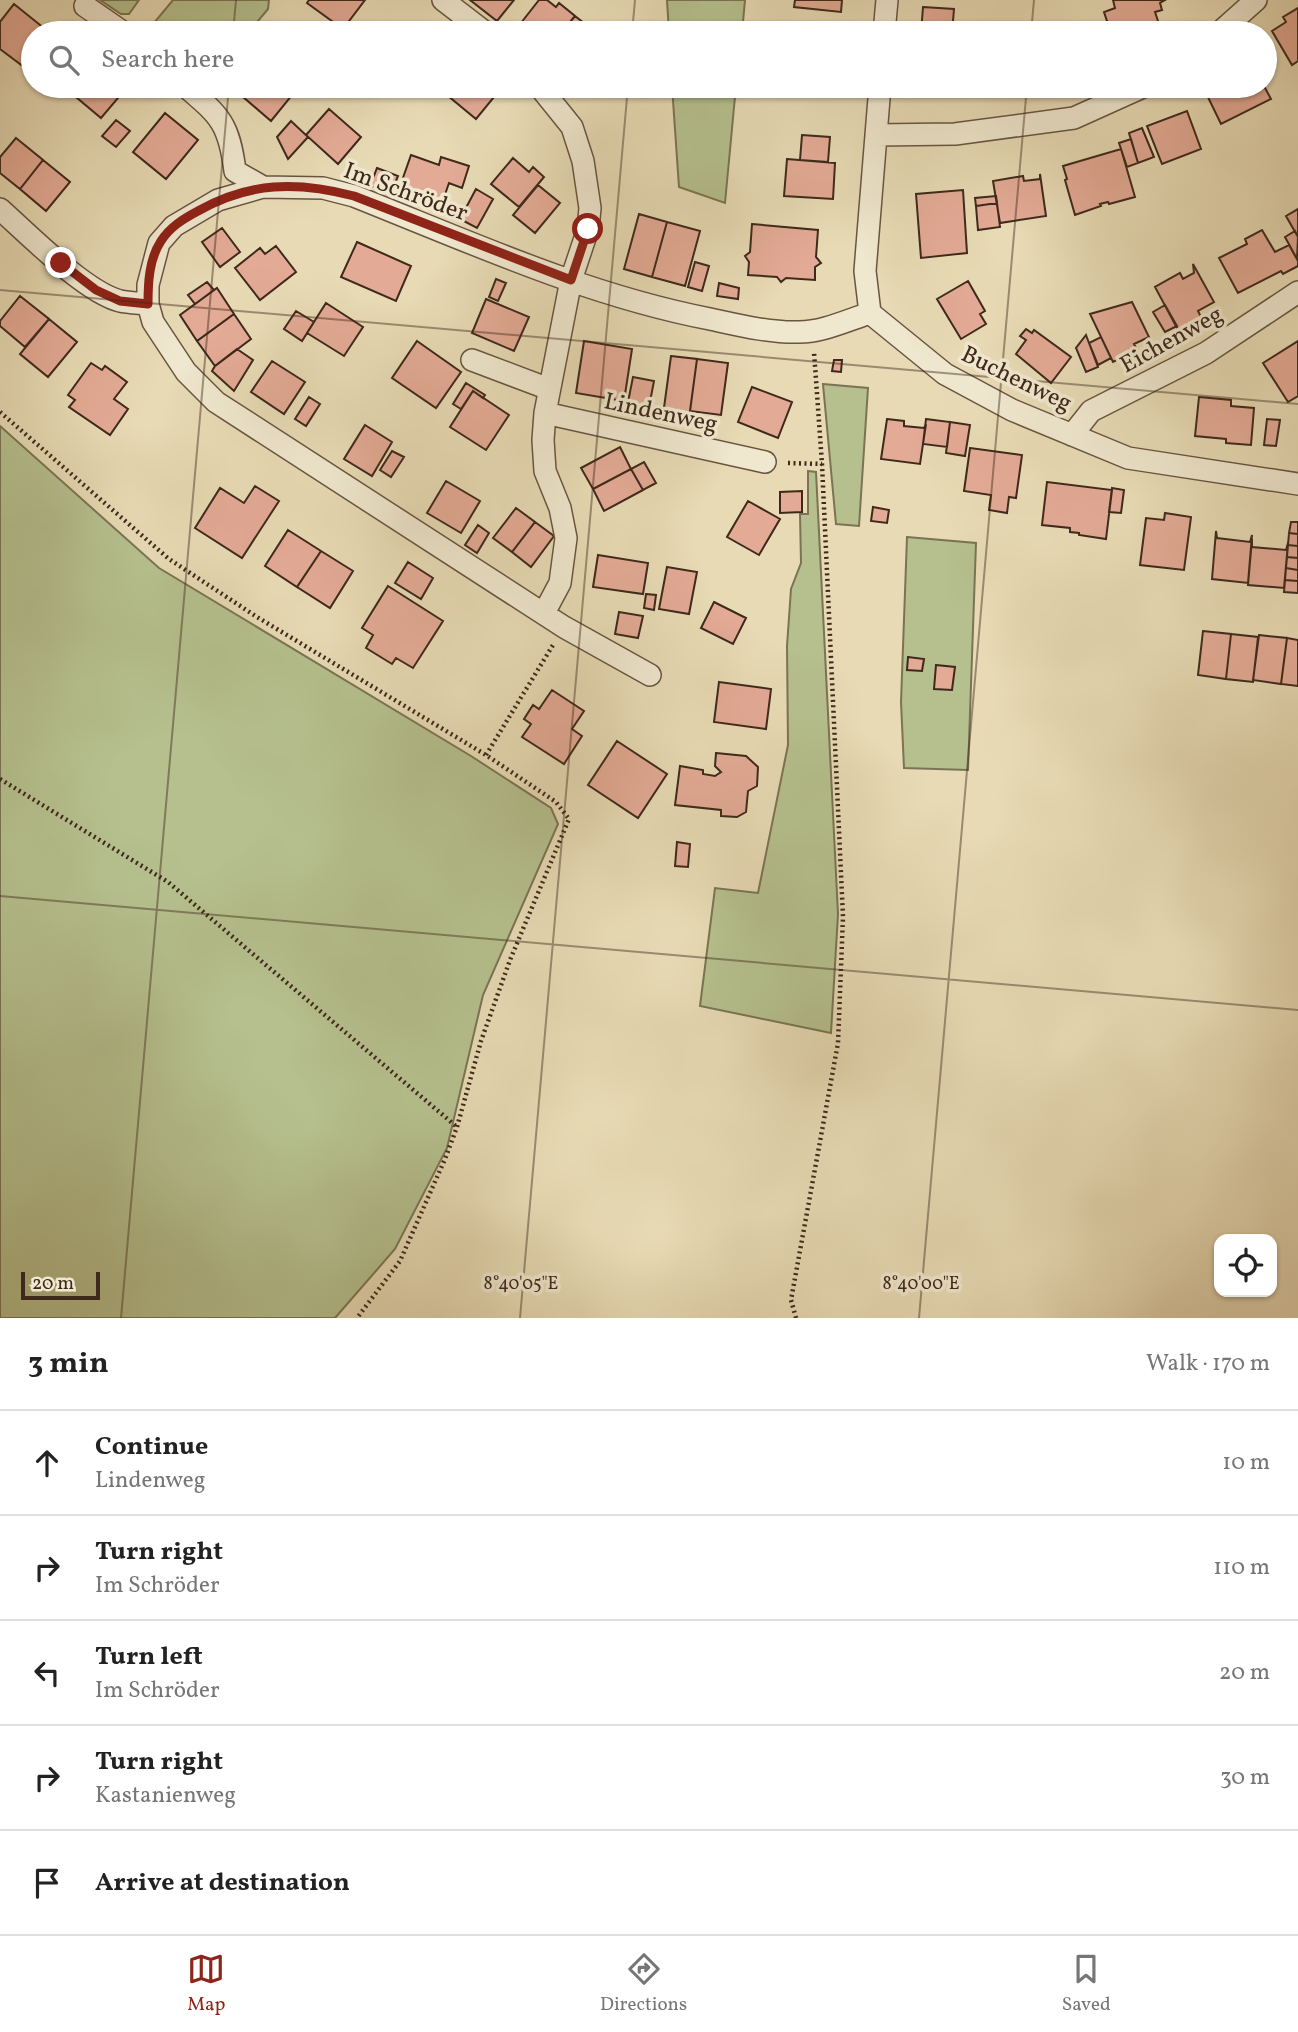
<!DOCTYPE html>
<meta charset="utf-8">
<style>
:root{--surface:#fff;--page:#f2f2f2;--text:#222;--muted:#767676;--line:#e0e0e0;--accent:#8f2418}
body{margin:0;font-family:Vollkorn,serif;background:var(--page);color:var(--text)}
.controls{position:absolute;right:21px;bottom:21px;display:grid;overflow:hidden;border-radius:14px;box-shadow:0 2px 5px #0004}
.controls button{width:63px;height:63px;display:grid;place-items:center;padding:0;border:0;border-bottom:2px solid var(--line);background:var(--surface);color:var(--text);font:35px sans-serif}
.scale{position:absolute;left:21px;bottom:18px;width:79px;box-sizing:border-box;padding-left:7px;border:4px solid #3f291b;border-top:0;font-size:19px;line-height:24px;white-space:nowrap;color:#3f291b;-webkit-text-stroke:5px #efe7ce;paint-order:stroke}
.stop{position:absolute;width:21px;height:21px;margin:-16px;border:5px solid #8f2418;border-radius:50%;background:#fff}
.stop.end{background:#8f2418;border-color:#fff;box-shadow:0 2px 7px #0008}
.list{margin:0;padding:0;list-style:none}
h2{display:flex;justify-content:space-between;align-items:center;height:91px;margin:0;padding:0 28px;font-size:30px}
h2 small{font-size:23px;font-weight:400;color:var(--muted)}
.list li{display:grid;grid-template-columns:46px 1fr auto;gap:21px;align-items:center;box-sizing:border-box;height:105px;padding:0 28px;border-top:2px solid var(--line)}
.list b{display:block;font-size:26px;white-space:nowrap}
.list p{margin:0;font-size:23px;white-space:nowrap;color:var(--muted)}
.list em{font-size:23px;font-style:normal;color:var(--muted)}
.icon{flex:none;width:38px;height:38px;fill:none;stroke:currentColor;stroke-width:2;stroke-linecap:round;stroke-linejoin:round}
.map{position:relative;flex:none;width:1298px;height:1318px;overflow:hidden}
.search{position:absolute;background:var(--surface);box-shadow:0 2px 5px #0004;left:21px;right:21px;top:21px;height:77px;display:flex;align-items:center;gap:18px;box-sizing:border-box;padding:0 24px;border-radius:38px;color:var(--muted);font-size:26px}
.sheet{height:616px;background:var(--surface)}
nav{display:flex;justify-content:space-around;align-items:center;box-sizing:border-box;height:98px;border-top:2px solid var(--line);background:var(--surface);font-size:19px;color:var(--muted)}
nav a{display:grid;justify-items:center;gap:4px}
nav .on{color:var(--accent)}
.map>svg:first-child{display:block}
</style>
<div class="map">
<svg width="1298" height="1318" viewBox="0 0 1298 1318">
<rect width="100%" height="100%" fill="#e7dab4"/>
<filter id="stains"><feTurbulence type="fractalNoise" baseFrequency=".00286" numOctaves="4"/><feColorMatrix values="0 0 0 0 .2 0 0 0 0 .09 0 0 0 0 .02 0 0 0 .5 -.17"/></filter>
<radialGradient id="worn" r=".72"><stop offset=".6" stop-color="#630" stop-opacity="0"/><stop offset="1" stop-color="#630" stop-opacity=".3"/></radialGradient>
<!-- green -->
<path fill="#b5c08e" stroke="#7a7454" stroke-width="2" d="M 100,0 L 139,0 L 129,14 L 121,14 Z
M 173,0 L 269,0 L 268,9 L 248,33 L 148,33 L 148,30 Z
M 667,0 L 745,0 L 742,33 L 669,33 Z
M 672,86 L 736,86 L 725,203 L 679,187 Z
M 823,384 L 868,388 L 859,526 L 836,524 Z
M 0,426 L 159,568 L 471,756 L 551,808 L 558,824 L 483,995 L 447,1148 L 395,1249 L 335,1318 L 0,1318 Z
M 808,471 L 816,472 L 838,914 L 831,1033 L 700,1006 L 715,888 L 758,893 L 788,745 L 787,646 L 791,589 L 801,563 L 800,514 L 808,514 Z
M 907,537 L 976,543 L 968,770 L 904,768 L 901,702 Z"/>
<!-- building -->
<path fill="#e3aa95" stroke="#3f291b" stroke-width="2" d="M 309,0 L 365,0 L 343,29 L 307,3 Z
M 470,0 L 514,0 L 497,21 Z
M 539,0 L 547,0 L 556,7 L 559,3 L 575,16 L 561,33 L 523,33 L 517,28 Z
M 795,0 L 842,0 L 841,12 L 794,7 Z
M 1113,0 L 1165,0 L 1160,3 L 1162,10 L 1155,12 L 1162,33 L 1124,33 L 1122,30 L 1111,33 L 1104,12 L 1115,8 Z
M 14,4 L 50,33 L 33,33 L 33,55 L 24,67 L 0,49 L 0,22 Z
M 923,7 L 954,9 L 952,33 L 921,33 Z
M 1298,8 L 1298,61 L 1292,65 L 1272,31 L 1286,22 L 1283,17 Z
M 575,16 L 589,27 L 584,33 L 561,33 Z
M 392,24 L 403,33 L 384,33 Z
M 75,86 L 117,86 L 124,91 L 101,118 L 70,92 Z
M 241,86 L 283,86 L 293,94 L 271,121 L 236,91 Z
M 436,86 L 493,86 L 499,91 L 476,119 Z
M 765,86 L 806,86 L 806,90 Z
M 826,86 L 850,86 L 849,90 L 826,88 Z
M 983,86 L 1030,86 L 1031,90 L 984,95 Z
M 1264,86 L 1271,99 L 1221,124 L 1203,87 Z
M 329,109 L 361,137 L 338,164 L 306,135 Z
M 1187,111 L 1201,149 L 1162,164 L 1147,126 Z
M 165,113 L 198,140 L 166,179 L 133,152 Z
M 116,120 L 130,131 L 116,147 L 102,136 Z
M 291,121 L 308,137 L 288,159 L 277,137 Z
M 1142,128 L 1154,157 L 1138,163 L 1129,133 Z
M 802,135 L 830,137 L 828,162 L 800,160 Z
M 16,138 L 43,160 L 20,189 L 0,173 L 0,157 Z
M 1131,139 L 1138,163 L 1127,167 L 1119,143 Z
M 1121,149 L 1135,197 L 1109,204 L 1108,202 L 1100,204 L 1101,206 L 1075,215 L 1065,180 L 1067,179 L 1063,166 Z
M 411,155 L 439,165 L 441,157 L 469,166 L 462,188 L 449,183 L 441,206 L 398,192 Z
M 513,158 L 529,172 L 533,167 L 544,177 L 519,207 L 491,184 Z
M 787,159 L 835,163 L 833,199 L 784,196 Z
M 43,160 L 70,182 L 46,211 L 20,189 Z
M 377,168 L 398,176 L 391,193 L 370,186 Z
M 1040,174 L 1046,216 L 1000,223 L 993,181 L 1023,176 L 1024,181 L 1040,179 Z
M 538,185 L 560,203 L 535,233 L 513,215 Z
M 476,189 L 493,199 L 477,228 L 460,219 Z
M 963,190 L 967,253 L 921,258 L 916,194 Z
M 996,196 L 997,203 L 976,206 L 975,198 Z
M 997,203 L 1000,227 L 978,230 L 976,206 Z
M 1298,209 L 1298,237 L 1286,216 Z
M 639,214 L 667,222 L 652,277 L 624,269 Z
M 667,222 L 700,231 L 685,286 L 652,277 Z
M 752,224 L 818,230 L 816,257 L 821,263 L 815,267 L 815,280 L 786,278 L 781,282 L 777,277 L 748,275 L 749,262 L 745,256 L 750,252 Z
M 222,228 L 240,252 L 220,267 L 202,242 Z
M 1262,230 L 1275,252 L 1289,245 L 1298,261 L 1298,266 L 1283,274 L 1281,271 L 1238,293 L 1219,258 L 1247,244 L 1245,239 Z
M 1295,231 L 1298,237 L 1297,259 L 1285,237 Z
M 357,242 L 411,266 L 396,301 L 341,277 Z
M 276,246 L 296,272 L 260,300 L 235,268 L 260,248 L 265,254 Z
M 695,262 L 709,266 L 702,291 L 688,287 Z
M 1193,264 L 1214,302 L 1198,311 L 1201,317 L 1178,330 L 1155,287 L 1180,273 L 1183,279 L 1194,273 Z
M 496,279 L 506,283 L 498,301 L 489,297 Z
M 968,281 L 985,311 L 980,314 L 986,324 L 961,339 L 937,299 Z
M 207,282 L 214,290 L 195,304 L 188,295 Z
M 719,283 L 739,288 L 738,299 L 717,296 Z
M 217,288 L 234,314 L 197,341 L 180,315 Z
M 20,296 L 49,319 L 25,347 L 0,326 L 0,321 Z
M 486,299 L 529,317 L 514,351 L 472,333 Z
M 1132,302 L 1149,337 L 1134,344 L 1137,350 L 1113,362 L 1090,314 Z
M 326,303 L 363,327 L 344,356 L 307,333 Z
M 1165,305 L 1177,326 L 1165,332 L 1153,312 Z
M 296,311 L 314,322 L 302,341 L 284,329 Z
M 234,314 L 251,339 L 215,366 L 197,341 Z
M 49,319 L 77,342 L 48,377 L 20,354 Z
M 1026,329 L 1032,333 L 1034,330 L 1071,357 L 1051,383 L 1016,354 L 1026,340 L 1020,336 Z
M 1086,335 L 1098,367 L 1086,372 L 1076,348 Z
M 1101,337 L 1111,358 L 1098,365 L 1089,343 Z
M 417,341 L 461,372 L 436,408 L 392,378 Z
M 584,341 L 632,349 L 624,401 L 576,393 Z
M 1298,341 L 1298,396 L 1288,402 L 1263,363 Z
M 237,349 L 253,360 L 234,391 L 212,371 L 215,366 Z
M 671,356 L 697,359 L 689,419 L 663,415 Z
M 697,359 L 728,363 L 721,415 L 690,411 Z
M 834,360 L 842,360 L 841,372 L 832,371 Z
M 272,361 L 305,382 L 284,414 L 251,392 Z
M 91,363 L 102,370 L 105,366 L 127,382 L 114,399 L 128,409 L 110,435 L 69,407 L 75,400 L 68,395 Z
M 633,377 L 654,381 L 649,407 L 628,402 Z
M 466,383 L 485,395 L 483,398 L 473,391 L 461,409 L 453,404 Z
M 752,387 L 792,402 L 778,438 L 738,422 Z
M 473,391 L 509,415 L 486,450 L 450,427 Z
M 309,397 L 320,404 L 306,426 L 295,419 Z
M 1199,397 L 1231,400 L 1231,406 L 1254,408 L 1251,445 L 1226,443 L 1226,439 L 1195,436 Z
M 887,419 L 904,421 L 904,426 L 924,428 L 926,424 L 920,464 L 881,459 Z
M 926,419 L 950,422 L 947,447 L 923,444 Z
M 1267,419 L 1280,420 L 1276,446 L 1264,445 Z
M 950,422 L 970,425 L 965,456 L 946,453 Z
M 365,425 L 392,442 L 372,476 L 344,459 Z
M 620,447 L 631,469 L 593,489 L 581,468 Z
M 970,448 L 1022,455 L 1016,498 L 1009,497 L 1007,513 L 989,510 L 991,495 L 964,491 Z
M 392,451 L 404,457 L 391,477 L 380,470 Z
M 644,462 L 656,483 L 643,490 L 631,469 Z
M 631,469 L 643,490 L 604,511 L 593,489 Z
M 446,481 L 480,501 L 461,533 L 427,513 Z
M 1047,482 L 1112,490 L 1106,539 L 1079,535 L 1079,533 L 1070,532 L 1070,528 L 1042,525 Z
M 255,486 L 279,501 L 242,558 L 195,528 L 220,488 L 244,503 Z
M 1112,488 L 1124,490 L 1121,513 L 1109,512 Z
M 802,491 L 802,512 L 780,513 L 780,492 Z
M 748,501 L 780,519 L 759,555 L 727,537 Z
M 873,507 L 889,510 L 887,523 L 871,521 Z
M 516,508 L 535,522 L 512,552 L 493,538 Z
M 1165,513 L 1191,517 L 1184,570 L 1140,565 L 1146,518 L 1164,520 Z
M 535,522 L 554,536 L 531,567 L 512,552 Z
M 1291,522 L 1298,522 L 1298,534 L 1289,533 Z
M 478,525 L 489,533 L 477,553 L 465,545 Z
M 288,530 L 321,551 L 297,587 L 265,566 Z
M 1216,531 L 1217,538 L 1250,542 L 1252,535 L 1248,583 L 1212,579 Z
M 1289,533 L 1298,534 L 1298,546 L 1288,545 Z
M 1252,539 L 1252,547 L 1286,550 L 1288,543 L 1284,588 L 1248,585 Z
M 1288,545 L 1298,546 L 1298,558 L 1287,557 Z
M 321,551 L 353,571 L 330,608 L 297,587 Z
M 598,555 L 648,563 L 643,594 L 593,587 Z
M 1287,557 L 1298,558 L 1298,570 L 1286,568 Z
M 408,562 L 433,578 L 421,599 L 395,583 Z
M 667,567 L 697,572 L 689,614 L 659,609 Z
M 1286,568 L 1298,570 L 1298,581 L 1285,580 Z
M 1285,580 L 1298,581 L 1298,593 L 1284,592 Z
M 388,586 L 443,621 L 413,668 L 396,658 L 392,664 L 366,648 L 373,635 L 362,628 Z
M 646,594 L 656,595 L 654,610 L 644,608 Z
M 714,602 L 746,618 L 733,644 L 701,628 Z
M 619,612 L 643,616 L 638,638 L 615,634 Z
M 1203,631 L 1231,634 L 1226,679 L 1198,675 Z
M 1231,634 L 1258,637 L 1253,682 L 1226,679 Z
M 1259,635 L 1287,638 L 1281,684 L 1253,680 Z
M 1287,638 L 1298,640 L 1298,686 L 1281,684 Z
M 908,657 L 924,659 L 922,671 L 907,670 Z
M 936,665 L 955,667 L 952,690 L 934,689 Z
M 719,682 L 771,689 L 766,729 L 714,722 Z
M 552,690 L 584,711 L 572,729 L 582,736 L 564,764 L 522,737 L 531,724 L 524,719 L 533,705 L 539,709 Z
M 617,741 L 667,774 L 638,818 L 588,785 Z
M 716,753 L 746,756 L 758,767 L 757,786 L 748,791 L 746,812 L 737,817 L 721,816 L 721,810 L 675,805 L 680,766 L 703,770 L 703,774 L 715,776 L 721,772 L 715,766 Z
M 677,842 L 690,844 L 688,867 L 675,866 Z"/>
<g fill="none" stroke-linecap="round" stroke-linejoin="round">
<!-- street casing -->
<g stroke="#695541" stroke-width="24">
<path id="street" d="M 443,0 L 486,33
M 85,6 L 124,33
M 884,33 L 887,0
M 1219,33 L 1256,0
M 185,86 C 220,116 229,123 235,171 L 263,187
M 539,86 L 572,127 L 583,161 L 590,208 L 588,229 L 571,280 L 545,413 L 543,440 L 545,471 L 560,508 L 566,538 L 560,583 L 544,613
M 880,86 L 865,271 L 870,313 L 945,374 L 1012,410 L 1128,458 L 1298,484
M 876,135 L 955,134 L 1074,118 L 1145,86
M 0,209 C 28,234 85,292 120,301 C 129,303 139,303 148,304
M 472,360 L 549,389
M 545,413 L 765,462
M 1072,435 L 1091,411 L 1206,353 L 1298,292
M 650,675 L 564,627 L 216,402 L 186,372 L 153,322 L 148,304 L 148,285 L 159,243 L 174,226 L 218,200 L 263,187 L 323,188 L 354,196 C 470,242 586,295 710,319 C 738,325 770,333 799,332 C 823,332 848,320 870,313"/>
</g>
<!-- path -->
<path stroke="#3f291b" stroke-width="4.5" stroke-dasharray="2 3.5" stroke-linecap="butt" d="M 0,412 L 169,559 L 257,617 L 486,755 L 556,802 L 569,819 L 510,960 L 481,1041 L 457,1127 L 445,1159 L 400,1261 L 357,1318
M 788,463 L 822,464
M 486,755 L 553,645
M 0,779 L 168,882 L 457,1127
M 796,1318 L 791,1300 L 838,1043 L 843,917 L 822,464 L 814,352"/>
<!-- street -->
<use href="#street" stroke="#efe7ce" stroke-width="21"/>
</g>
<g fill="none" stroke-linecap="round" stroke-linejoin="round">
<!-- route -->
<path stroke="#8f2418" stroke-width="9" d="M 61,263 L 96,290 L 120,301 L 148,304 C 148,283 149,259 161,241 C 170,227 183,219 198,211 C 249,182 297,181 354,196 L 571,280 L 588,229"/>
</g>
<!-- ticks -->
<path fill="none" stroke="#3f291b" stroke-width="2" stroke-opacity="0.45" d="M 233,33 L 236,0M 632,33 L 635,0M 1031,33 L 1034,0M 0,290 L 1298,404M 0,896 L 1298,1010M 121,1318 L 229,86M 520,1318 L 628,86M 919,1318 L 1027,86"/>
<g text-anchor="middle" stroke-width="7" stroke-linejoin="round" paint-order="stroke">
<!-- street labels -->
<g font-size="24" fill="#3f291b" stroke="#efe7ce">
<text transform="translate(406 191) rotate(20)" y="8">Im Schröder</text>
<text transform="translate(1171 339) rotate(-29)" y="8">Eichenweg</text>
<text transform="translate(1017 378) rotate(26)" y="8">Buchenweg</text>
<text transform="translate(661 412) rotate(12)" y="8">Lindenweg</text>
</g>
</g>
<g font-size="18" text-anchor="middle" fill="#3f291b" stroke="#efe7ce" stroke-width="7" stroke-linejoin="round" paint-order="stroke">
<text x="521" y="1289">8°40'05"E</text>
<text x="921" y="1289">8°40'00"E</text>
</g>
<rect width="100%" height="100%" filter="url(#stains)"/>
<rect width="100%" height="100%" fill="url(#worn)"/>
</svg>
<div class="controls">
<button><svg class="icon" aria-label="locate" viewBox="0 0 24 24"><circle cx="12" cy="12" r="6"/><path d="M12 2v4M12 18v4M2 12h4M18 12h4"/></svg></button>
</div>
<div class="scale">20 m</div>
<div class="stop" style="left:588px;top:229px"></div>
<div class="stop end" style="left:61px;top:263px"></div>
<div class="search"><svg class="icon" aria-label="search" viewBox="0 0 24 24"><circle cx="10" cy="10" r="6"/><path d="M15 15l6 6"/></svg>Search here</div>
</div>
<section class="sheet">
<h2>3 min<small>Walk · 170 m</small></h2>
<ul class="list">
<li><svg class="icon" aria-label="ahead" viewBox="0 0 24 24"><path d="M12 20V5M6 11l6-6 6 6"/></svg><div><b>Continue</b><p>Lindenweg</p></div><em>10 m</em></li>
<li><svg class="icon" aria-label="right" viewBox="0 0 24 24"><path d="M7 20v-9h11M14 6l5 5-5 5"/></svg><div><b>Turn right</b><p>Im Schröder</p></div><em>110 m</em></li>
<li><svg class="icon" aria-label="left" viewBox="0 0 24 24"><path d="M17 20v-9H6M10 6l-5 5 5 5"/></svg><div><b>Turn left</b><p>Im Schröder</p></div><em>20 m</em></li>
<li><svg class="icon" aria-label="right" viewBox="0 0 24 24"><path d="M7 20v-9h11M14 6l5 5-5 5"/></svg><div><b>Turn right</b><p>Kastanienweg</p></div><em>30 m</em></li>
<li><svg class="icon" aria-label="arrive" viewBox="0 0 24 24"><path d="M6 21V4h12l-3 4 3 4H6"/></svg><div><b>Arrive at destination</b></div></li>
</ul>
</section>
<nav>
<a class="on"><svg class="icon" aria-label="map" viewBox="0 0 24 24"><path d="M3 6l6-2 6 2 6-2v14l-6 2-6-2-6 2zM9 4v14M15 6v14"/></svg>Map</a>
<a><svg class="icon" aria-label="directions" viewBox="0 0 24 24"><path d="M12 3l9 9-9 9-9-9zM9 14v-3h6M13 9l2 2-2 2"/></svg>Directions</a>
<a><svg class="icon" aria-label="saved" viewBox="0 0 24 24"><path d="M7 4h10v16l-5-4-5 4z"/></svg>Saved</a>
</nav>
